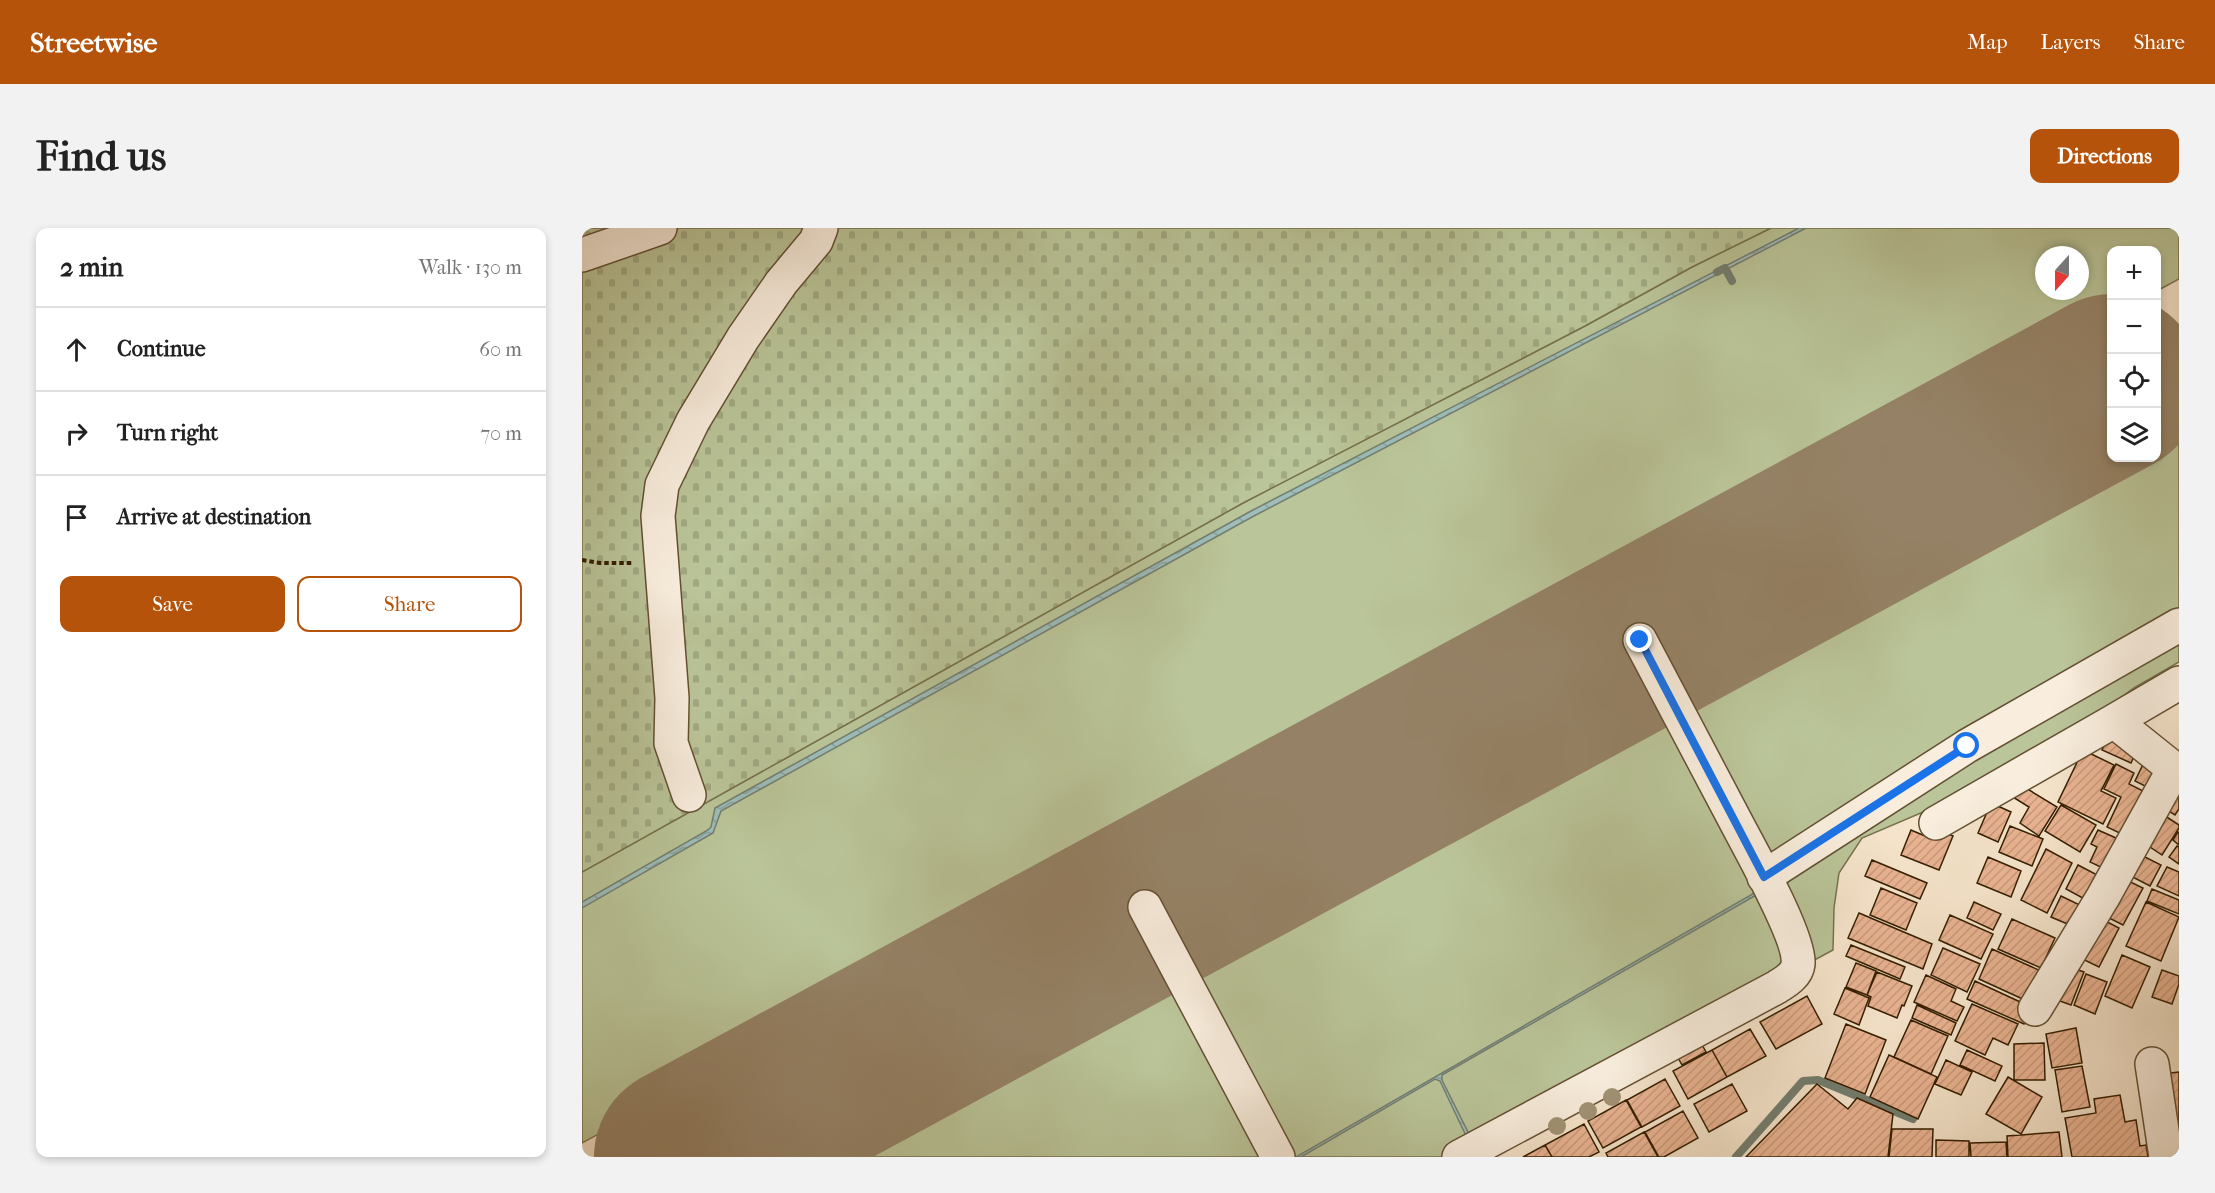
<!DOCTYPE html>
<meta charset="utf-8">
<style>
:root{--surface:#fff;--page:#f2f2f2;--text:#222;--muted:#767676;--line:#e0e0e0;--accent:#b45309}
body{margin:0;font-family:"IM FELL French Canon",serif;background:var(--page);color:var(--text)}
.controls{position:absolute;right:18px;top:18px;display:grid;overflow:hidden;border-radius:12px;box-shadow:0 3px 9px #0003}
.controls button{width:54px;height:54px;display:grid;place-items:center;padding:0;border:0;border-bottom:2px solid var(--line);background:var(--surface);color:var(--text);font:30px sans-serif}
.compass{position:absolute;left:1453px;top:18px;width:54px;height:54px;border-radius:50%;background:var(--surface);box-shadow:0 3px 9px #0003;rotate:201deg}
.stop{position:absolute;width:18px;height:18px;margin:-14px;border:4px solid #1a73e8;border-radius:50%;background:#fff}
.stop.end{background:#1a73e8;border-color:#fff;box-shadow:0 2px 6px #0008}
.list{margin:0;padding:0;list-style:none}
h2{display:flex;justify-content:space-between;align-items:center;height:78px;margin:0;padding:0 24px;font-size:26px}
h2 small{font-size:20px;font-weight:400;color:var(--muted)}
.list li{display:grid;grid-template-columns:39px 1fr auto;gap:18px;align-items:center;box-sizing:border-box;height:84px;padding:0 24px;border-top:2px solid var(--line)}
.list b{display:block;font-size:22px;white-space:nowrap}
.list em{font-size:20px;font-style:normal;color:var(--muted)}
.actions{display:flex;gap:12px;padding:18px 24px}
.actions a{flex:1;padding:14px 0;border:2px solid var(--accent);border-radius:12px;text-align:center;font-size:21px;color:var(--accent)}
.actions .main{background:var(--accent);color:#fff}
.icon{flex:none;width:33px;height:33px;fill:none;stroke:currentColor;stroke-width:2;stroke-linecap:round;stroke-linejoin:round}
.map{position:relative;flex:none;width:1597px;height:929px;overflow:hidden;border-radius:12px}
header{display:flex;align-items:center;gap:36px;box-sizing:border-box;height:84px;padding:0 30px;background:var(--accent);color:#fff}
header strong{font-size:28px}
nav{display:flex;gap:33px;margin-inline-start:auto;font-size:21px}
.intro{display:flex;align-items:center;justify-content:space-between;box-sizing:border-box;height:144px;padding:0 36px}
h1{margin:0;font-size:42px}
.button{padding:15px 27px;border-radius:12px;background:var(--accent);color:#fff;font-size:21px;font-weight:700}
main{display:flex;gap:36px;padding:0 36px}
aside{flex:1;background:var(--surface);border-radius:12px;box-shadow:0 3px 9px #0003}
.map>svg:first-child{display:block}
</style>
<header>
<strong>Streetwise</strong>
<nav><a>Map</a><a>Layers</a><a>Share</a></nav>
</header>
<div class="intro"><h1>Find us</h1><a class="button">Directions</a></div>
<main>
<aside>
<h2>2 min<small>Walk · 130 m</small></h2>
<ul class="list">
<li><svg class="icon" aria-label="ahead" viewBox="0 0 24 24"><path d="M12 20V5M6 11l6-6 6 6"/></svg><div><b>Continue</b></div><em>60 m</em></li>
<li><svg class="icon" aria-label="right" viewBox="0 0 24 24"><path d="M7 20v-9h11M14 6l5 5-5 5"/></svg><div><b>Turn right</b></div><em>70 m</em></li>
<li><svg class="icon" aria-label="arrive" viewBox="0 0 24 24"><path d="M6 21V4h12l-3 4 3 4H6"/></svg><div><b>Arrive at destination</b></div></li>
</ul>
<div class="actions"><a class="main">Save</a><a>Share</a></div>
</aside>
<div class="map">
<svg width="1597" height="929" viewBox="0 0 1597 929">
<defs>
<pattern id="cemetery-stones" width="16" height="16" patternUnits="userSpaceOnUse" patternTransform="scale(1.5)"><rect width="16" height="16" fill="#bac599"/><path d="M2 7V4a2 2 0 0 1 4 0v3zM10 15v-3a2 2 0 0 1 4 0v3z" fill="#a0a982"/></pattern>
<pattern id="water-waves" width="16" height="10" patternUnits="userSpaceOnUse" patternTransform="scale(1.5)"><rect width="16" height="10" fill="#9dbebb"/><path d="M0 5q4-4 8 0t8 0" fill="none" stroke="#88a39f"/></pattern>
<pattern id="building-hatch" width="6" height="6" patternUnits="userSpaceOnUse" patternTransform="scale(1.5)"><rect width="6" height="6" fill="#eab492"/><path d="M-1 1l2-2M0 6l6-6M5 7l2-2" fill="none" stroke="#c99a7c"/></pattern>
</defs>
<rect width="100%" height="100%" fill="#f6e5cc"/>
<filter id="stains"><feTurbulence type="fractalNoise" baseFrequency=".00333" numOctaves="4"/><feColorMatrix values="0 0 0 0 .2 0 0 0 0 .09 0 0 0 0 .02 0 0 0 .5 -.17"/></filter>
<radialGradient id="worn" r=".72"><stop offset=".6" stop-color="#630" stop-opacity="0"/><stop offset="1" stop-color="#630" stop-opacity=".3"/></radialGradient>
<!-- green -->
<path fill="#bac599" stroke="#77724c" stroke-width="1.5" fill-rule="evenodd" d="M 1189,0 L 1597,0 L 1597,51 L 1575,63 L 1574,22 L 1530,22 L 1529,87 L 0,915 L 0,644 L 661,275 L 1003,98 L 1110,39 ZM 1462,27 L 1498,27 L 1498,63 L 1462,63 Z
M 1597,188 L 1597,434 L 1552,460 L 1459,529 L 1381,567 L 1280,610 L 1257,645 L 1252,680 L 1251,722 L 868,929 L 711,929 L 607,726 L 608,724 L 1529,225 L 1530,230 L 1574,230 L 1575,200 Z
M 574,742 L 581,745 L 683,929 L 229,929 Z"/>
<!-- cemetery -->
<path fill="url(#cemetery-stones)" stroke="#77724c" stroke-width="1.5" d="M 0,0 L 1189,0 L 1110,39 L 1003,98 L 661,275 L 0,644 Z"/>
<!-- water -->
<path fill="url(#water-waves)" stroke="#737e70" stroke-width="1.5" d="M 1217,0 L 1224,0 L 670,289 L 139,583 L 131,605 L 0,680 L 0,674 L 126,602 L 129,599 L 133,580 L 669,283 Z
M 1181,660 L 1183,662 L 860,847 L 860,852 L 889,910 L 886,912 L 858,853 L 853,851 L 719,929 L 714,929 Z"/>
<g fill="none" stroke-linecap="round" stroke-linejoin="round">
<!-- stream -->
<path stroke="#737e70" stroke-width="8" d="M 1135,44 L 1143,40 L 1150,53
M 1154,929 L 1221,853 L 1236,852 L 1331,891"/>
<!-- runway -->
<path stroke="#958266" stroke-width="180" d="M 102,929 L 1530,156"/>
</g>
<!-- building -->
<path fill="url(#building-hatch)" stroke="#341e00" stroke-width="1.5" d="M 1529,504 L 1557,517 L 1549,535 L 1520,522 Z
M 1501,522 L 1532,537 L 1519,563 L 1534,570 L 1521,596 L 1476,574 Z
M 1565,528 L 1584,537 L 1571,562 L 1553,553 Z
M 1534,536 L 1552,545 L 1547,556 L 1569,567 L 1548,610 L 1525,599 L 1539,569 L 1522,561 Z
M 1597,552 L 1597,581 L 1593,587 L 1576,576 Z
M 1434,554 L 1475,579 L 1457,608 L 1438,595 L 1447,579 L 1426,566 Z
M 1409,575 L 1429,584 L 1416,614 L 1396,605 Z
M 1479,577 L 1514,597 L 1498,624 L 1463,603 Z
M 1574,582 L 1597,597 L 1597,600 L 1580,627 L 1556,611 Z
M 1428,598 L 1461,611 L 1450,638 L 1417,624 Z
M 1354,601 L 1371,608 L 1357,642 L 1319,627 L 1329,602 L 1350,611 Z
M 1516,602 L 1543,614 L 1529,644 L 1508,634 L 1515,619 L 1509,616 Z
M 1596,604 L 1597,605 L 1597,617 L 1591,612 Z
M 1595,618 L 1597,619 L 1597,636 L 1587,629 Z
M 1464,621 L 1490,635 L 1465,685 L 1439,672 Z
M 1549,622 L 1579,637 L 1568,658 L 1539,643 Z
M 1406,629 L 1439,643 L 1429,669 L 1395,655 Z
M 1290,632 L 1345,655 L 1338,671 L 1283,648 Z
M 1496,637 L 1521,650 L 1508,674 L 1484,661 Z
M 1585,639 L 1597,644 L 1597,668 L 1575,658 Z
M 1536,648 L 1561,660 L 1541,697 L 1517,685 Z
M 1299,660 L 1335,675 L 1324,702 L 1288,687 Z
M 1570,661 L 1597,672 L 1597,686 L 1565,673 Z
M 1479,668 L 1504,680 L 1495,700 L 1469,689 Z
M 1392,674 L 1419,686 L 1411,702 L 1385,690 Z
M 1564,674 L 1597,689 L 1579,733 L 1544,718 Z
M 1277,685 L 1350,716 L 1341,741 L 1266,710 Z
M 1368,687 L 1411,706 L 1399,731 L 1357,712 Z
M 1512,687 L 1537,700 L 1517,739 L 1492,727 Z
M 1430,691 L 1473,710 L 1459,740 L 1416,721 Z
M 1269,717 L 1323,739 L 1318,751 L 1264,728 Z
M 1361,720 L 1398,736 L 1385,764 L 1349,747 Z
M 1410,721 L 1459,743 L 1445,773 L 1397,751 Z
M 1540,727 L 1568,739 L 1550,780 L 1523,768 Z
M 1274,735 L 1294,743 L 1285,767 L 1264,759 Z
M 1482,737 L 1502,744 L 1489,777 L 1470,770 Z
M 1580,742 L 1597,748 L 1597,756 L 1590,776 L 1570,769 Z
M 1295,744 L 1330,758 L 1322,778 L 1320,777 L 1315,790 L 1286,778 L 1289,769 L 1285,767 Z
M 1504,746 L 1525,754 L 1513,786 L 1492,777 Z
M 1344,747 L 1374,761 L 1369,773 L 1382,779 L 1375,793 L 1332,774 Z
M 1393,753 L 1449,779 L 1442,796 L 1385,771 Z
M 1263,760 L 1287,770 L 1277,797 L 1252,786 Z
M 1225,768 L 1240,796 L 1194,821 L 1178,794 Z
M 1390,776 L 1436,796 L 1426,817 L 1411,810 L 1403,827 L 1373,813 Z
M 1335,777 L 1374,795 L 1369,807 L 1330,790 Z
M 1329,792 L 1366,808 L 1349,846 L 1312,829 Z
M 1264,796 L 1304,812 L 1283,866 L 1243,850 Z
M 1494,800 L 1500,835 L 1470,840 L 1464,806 Z
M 1168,801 L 1184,828 L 1145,849 L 1130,822 Z
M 1118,813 L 1124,824 L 1100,837 L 1094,826 Z
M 1462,815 L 1463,852 L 1432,852 L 1432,816 Z
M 1130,822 L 1145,849 L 1106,871 L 1091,843 Z
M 1385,822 L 1420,838 L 1413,853 L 1378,837 Z
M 1307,827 L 1355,849 L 1336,891 L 1288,869 Z
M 1364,832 L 1390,844 L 1379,867 L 1353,856 Z
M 1500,838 L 1508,879 L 1480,884 L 1473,842 Z
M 1597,844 L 1597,895 L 1595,896 L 1580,846 Z
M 1426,849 L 1460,869 L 1439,906 L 1404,886 Z
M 1083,851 L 1098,878 L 1060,899 L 1045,872 Z
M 1150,856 L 1165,883 L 1127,904 L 1112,876 Z
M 1235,856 L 1266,881 L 1275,870 L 1311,886 L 1306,929 L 1164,929 Z
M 1538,867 L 1543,894 L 1554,892 L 1558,918 L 1564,917 L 1566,929 L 1490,929 L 1483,890 L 1514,885 L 1512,871 Z
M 1044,872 L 1059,899 L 1021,920 L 1006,893 Z
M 1101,883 L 1116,910 L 1082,929 L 1077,929 L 1063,904 Z
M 1002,896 L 1017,924 L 1007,929 L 970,929 L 963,917 Z
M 1310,901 L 1351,901 L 1350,929 L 1307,929 Z
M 1062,904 L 1076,929 L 1026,929 L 1024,925 Z
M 1477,904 L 1480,929 L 1426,929 L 1425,908 Z
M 1354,912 L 1387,913 L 1387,929 L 1354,929 Z
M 1424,914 L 1425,929 L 1389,929 L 1388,915 Z
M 963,917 L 970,929 L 941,929 Z"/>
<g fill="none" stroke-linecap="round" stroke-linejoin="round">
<!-- minor casing -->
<g stroke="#645033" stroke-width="36">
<path id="minor" d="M 0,27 L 78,0
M 1532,493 L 1597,455
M 107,567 L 89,515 L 90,470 L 76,288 L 80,257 L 111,193 L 161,110 L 199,55 L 234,13 L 239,0
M 1354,595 L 1532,493 L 1597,545
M 1182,649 L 1385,518 L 1597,397
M 563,679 L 696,929
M 1453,781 L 1521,669 L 1592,541
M 1570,836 L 1584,929
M 877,929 L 1195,759 C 1203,754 1215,747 1216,736 C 1219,711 1168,621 1154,594 C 1122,533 1090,473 1058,412"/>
</g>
<!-- path -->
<path stroke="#341e00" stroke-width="4" stroke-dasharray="4.5 3" stroke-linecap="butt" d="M 0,332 L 18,335 L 51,335"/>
<!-- minor -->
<use href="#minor" stroke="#f9eede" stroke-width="33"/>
</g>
<!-- trees -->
<g fill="#a19375">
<circle cx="1030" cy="869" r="9"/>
<circle cx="1006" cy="883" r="9"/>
<circle cx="975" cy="898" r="9"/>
</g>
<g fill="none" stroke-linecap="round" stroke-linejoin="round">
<!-- route -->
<path stroke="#1a73e8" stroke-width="8" d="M 1058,412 L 1182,649 L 1385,518"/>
</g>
<rect width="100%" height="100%" filter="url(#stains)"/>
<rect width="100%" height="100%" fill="url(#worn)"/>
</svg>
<div class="controls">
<button>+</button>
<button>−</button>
<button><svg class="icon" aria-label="locate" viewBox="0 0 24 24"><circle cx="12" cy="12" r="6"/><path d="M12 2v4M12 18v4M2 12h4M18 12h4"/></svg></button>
<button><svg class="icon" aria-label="layers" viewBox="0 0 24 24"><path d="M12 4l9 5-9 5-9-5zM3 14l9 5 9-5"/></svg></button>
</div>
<svg class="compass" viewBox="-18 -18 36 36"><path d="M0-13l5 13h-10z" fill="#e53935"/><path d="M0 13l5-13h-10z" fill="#767676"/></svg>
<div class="stop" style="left:1385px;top:518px"></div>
<div class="stop end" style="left:1058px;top:412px"></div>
</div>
</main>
